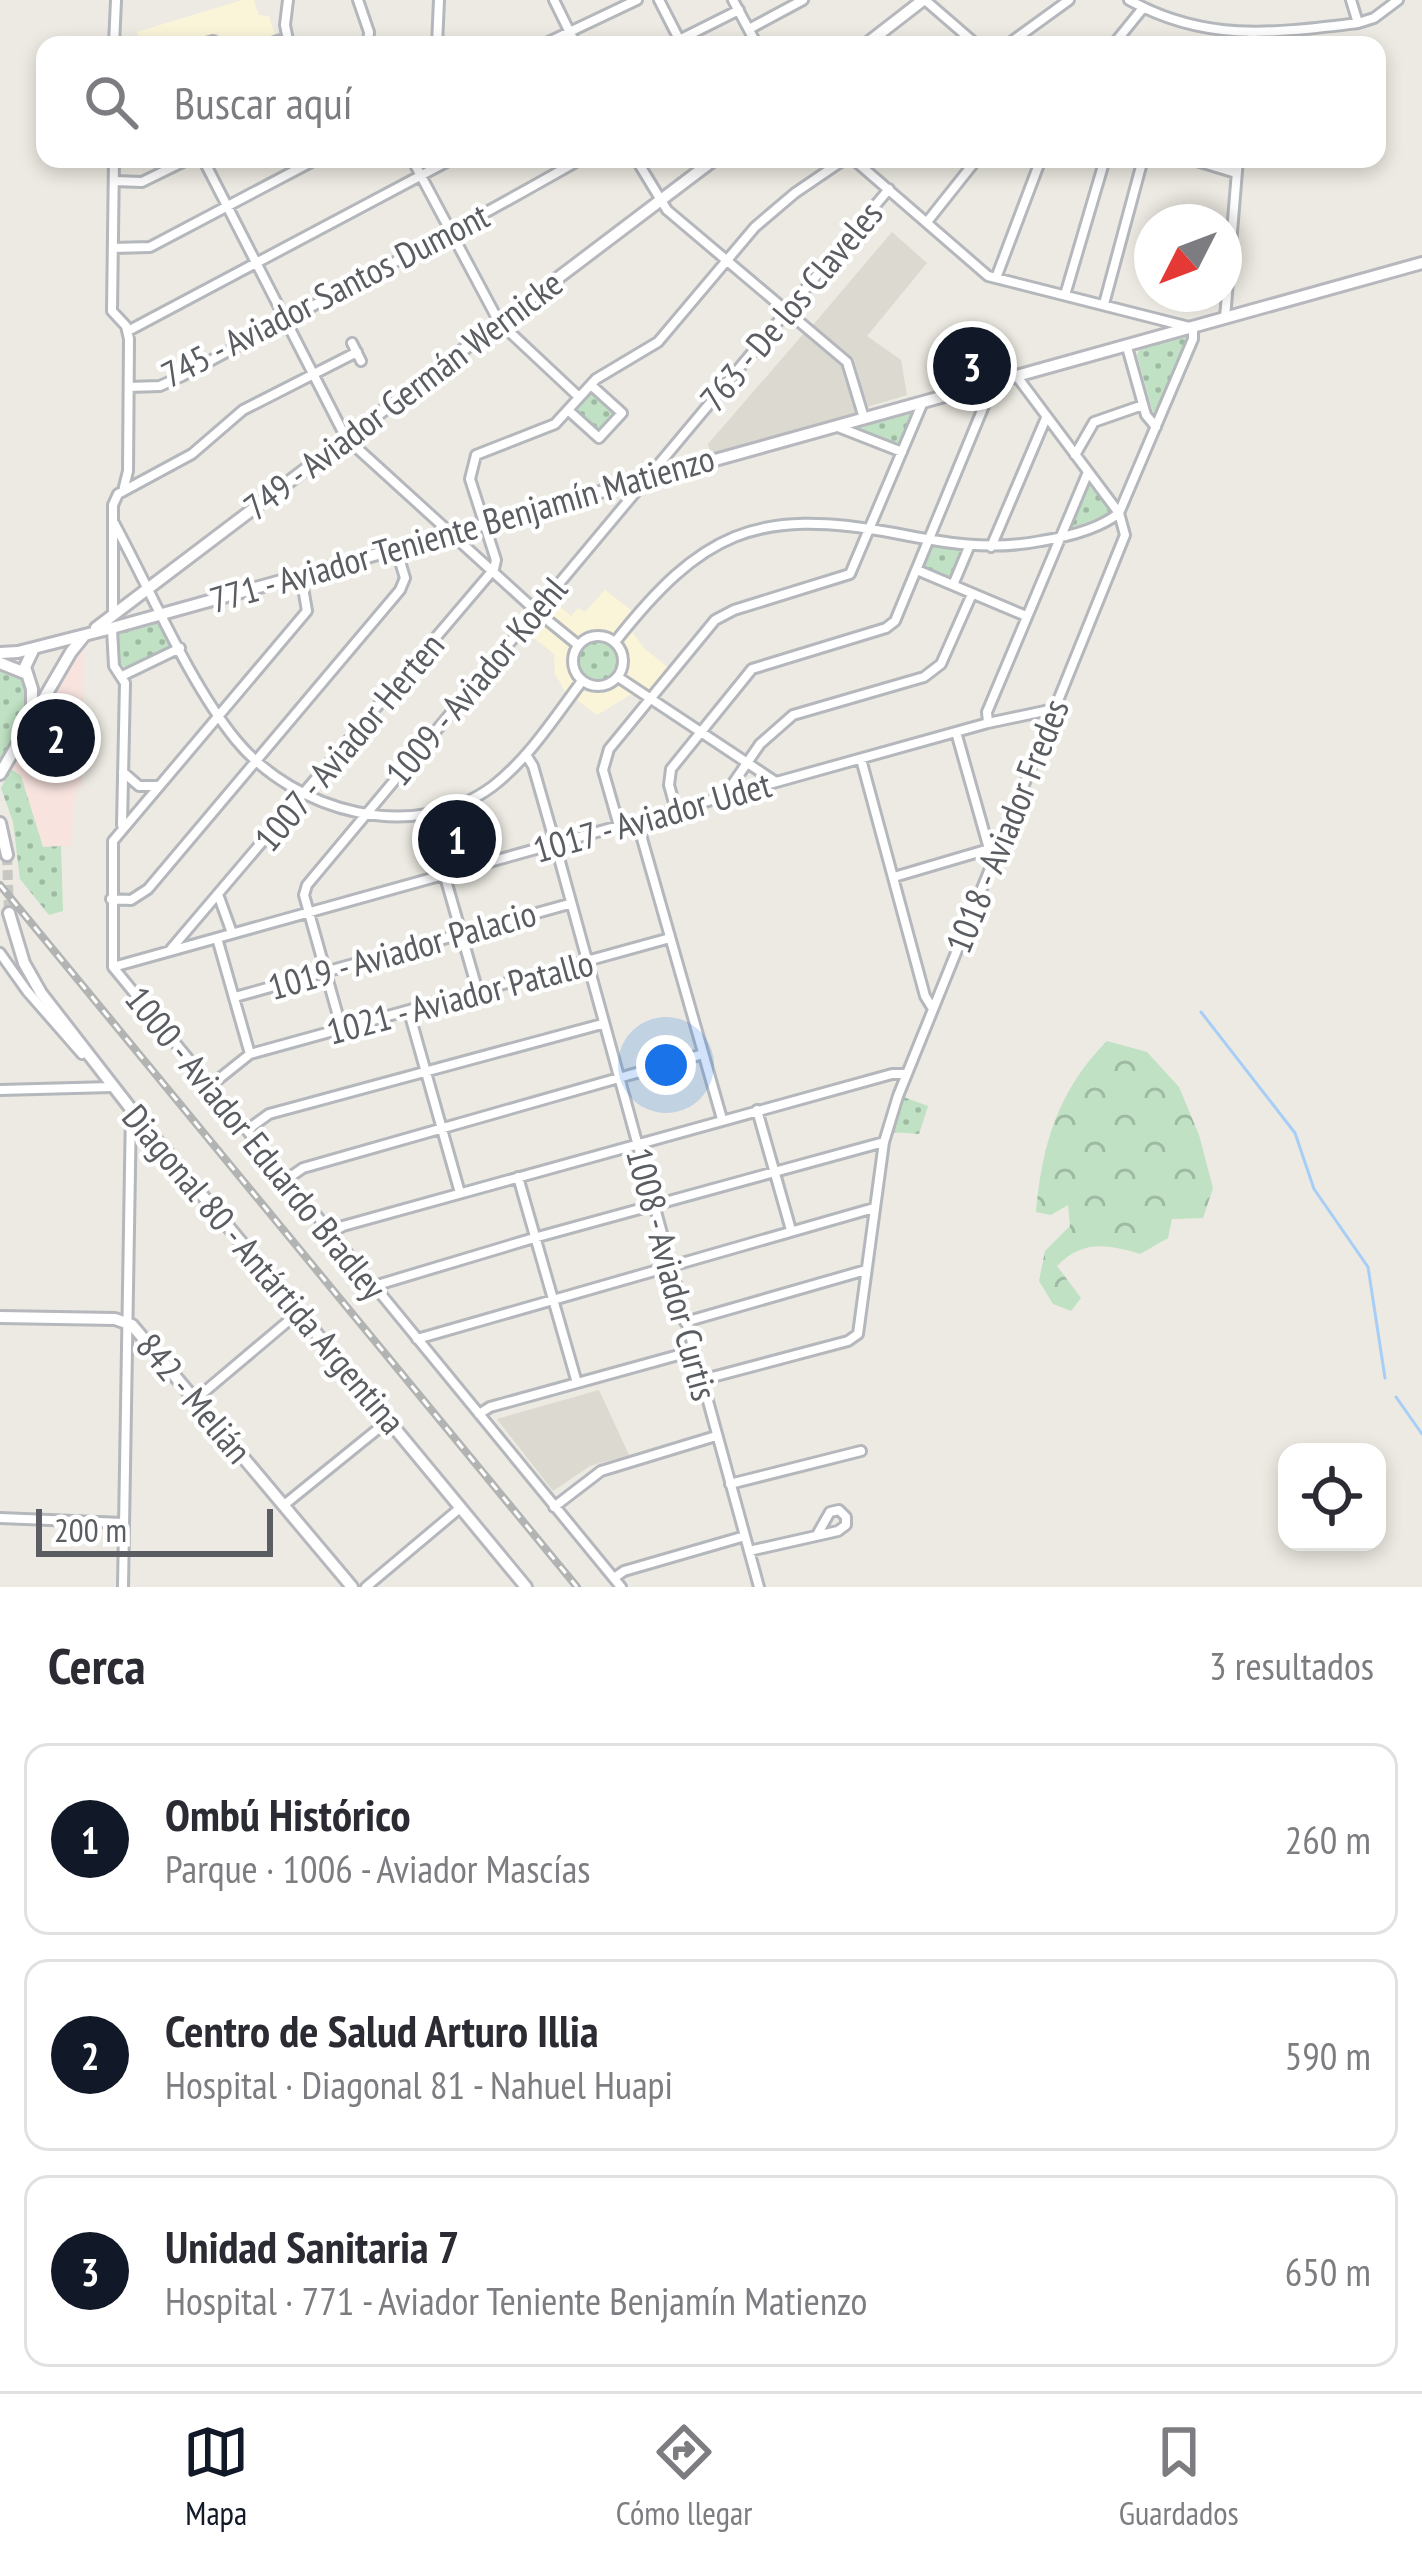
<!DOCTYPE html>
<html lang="es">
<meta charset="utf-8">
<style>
:root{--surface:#fff;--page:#f2f2f3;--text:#2b2b33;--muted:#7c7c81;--line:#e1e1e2;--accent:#111827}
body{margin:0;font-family:"PT Sans Narrow",sans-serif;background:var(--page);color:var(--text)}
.controls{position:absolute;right:36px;bottom:36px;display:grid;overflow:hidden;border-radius:24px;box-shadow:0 6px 18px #0003}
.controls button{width:108px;height:108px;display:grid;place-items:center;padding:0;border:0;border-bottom:3px solid var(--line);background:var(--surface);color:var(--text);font:60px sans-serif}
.compass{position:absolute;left:1134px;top:204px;width:108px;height:108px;border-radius:50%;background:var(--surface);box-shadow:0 6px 18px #0003;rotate:228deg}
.scale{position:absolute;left:36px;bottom:30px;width:237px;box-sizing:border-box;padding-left:12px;border:6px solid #5a5d61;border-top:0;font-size:33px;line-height:42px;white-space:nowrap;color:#5a5d61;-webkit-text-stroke:9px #fff;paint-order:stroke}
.you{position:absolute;left:666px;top:1065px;width:42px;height:42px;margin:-30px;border:9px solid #fff;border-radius:50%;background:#1a73e8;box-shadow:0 0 0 18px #1a73e833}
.badge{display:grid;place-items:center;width:78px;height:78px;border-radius:50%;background:var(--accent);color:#fff;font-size:39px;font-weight:700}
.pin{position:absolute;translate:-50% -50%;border:6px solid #fff;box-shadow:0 3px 12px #0006}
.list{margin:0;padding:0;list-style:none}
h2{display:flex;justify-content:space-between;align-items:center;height:156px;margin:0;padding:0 48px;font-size:51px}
h2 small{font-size:39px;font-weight:400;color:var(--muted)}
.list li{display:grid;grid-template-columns:78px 1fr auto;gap:36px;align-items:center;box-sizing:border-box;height:192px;margin:0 24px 24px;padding:0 24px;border:3px solid var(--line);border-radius:24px}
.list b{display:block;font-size:45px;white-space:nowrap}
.list p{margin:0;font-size:39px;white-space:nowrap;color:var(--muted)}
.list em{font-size:39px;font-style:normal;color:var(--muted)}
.icon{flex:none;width:66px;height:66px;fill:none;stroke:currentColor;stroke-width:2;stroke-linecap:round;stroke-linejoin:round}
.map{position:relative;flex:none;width:1422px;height:1587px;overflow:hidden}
.search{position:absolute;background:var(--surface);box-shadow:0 6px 18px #0003;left:36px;right:36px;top:36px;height:132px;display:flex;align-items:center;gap:30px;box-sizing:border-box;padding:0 42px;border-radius:24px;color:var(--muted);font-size:45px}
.sheet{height:804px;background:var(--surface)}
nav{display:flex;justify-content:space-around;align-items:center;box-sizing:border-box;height:168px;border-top:3px solid var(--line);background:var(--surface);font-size:33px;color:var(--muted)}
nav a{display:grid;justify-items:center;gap:6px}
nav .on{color:var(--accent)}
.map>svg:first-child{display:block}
</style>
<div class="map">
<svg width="1422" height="1587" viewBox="0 0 1422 1587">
<defs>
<pattern id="grass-dots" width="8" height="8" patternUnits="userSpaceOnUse" patternTransform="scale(3)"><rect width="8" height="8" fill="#c0e1c3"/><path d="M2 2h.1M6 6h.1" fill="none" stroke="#9fbaa2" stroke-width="1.8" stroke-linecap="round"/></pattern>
<pattern id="forest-crowns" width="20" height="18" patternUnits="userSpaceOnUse" patternTransform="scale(3)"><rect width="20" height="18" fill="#c0e1c3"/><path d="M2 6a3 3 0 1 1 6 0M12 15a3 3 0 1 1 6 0" fill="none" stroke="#9fbaa2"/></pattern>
</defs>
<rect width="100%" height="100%" fill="#eceae2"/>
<!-- commercial -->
<path fill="#faf5d9" d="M 242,0 L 254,0 L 259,15 L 269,16 L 275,34 L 241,45 L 222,45 L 218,33 L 179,45 L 122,45 L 139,39 L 137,32 Z
M 605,590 L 635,613 L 617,634 L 599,630 L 580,640 L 543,614 L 552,600 L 571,616 L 578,608 L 585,612 Z
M 533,619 L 539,619 L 571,646 L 568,668 L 576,683 L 567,695 L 555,674 L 554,654 L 524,630 Z
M 630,629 L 644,648 L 671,670 L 650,695 L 620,675 L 625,661 L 621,640 Z
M 622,683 L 635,692 L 597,715 L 574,698 L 583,687 L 601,690 Z"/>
<!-- education -->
<path fill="#dbd9d0" d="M 892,232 L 927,263 L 867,336 L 901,360 L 907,395 L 867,407 L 854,359 L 813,325 Z
M 805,332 L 846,368 L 859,412 L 711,454 L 708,444 Z
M 599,1390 L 629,1455 L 590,1466 L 553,1491 L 497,1419 Z"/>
<!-- medical -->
<path fill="#f8e3df" d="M 83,646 L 82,788 L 77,788 L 76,799 L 73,800 L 72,846 L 43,847 L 21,776 L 11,769 Z"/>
<!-- grass -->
<path fill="url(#grass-dots)" d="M 1187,336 L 1190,338 L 1160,410 L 1153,413 L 1137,355 L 1139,350 Z
M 591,385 L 622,413 L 599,438 L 568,410 Z
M 914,412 L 901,447 L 851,430 Z
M 1087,483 L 1110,510 L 1109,514 L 1068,529 Z
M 932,543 L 966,548 L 952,583 L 921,571 Z
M 162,622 L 176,645 L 128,669 L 120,664 L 117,631 Z
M576 661a22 22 0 1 1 44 0a22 22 0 1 1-44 0Z
M 0,666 L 11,668 L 26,680 L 29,713 L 0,760 Z
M 11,769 L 21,776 L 43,847 L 61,846 L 63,911 L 49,915 L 20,879 L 13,822 L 1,788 Z
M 465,810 L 479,859 L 449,867 L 436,818 Z
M 901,1096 L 928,1106 L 919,1134 L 891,1132 Z"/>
<!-- forest -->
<path fill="url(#forest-crowns)" d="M 1107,1041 L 1147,1052 L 1179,1087 L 1199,1135 L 1213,1188 L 1203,1218 L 1172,1219 L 1168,1238 L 1140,1254 C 1107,1244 1082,1240 1057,1266 L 1081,1298 L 1071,1311 L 1053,1304 L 1039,1281 L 1045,1251 L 1070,1226 L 1068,1205 L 1051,1215 L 1036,1212 C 1042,1145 1058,1090 1107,1041 Z"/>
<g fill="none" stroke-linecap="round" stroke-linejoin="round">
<!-- stream -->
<path stroke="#a7cef6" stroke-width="3" d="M 1201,1012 L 1295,1133 L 1314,1189 L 1368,1267 L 1385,1378
M 1396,1397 L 1422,1434"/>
<!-- secondary-tunnel -->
<path stroke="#c8c7c2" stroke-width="10" stroke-dasharray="10 5" stroke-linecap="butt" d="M 7,855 L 9,913"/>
<!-- street casing -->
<g stroke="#b4b7bb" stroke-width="14">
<path id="street" d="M 288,0 L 285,25 L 289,45
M 358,0 L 369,32 L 368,45
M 554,0 L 576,45
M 659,0 L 682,45
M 733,0 L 757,45
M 925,0 L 977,45
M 1129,0 C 1206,43 1275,33 1358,23 L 1374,18 L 1398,0
M 1351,0 L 1358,23
M 749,29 L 803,0
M 114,45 L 116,0
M 198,45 L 213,41 L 218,45
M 266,45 L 287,38
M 437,45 L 439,0
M 542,45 L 637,0
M 669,45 L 739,10
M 1007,45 L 1069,0
M 1113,45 L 1143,8
M 1250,45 L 1252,33
M 114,159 L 112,311 L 126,326 L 129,339 L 128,471 L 124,487
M 203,159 L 346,438 L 535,610 L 578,645
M 412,159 L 499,322 L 579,397
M 636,159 L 667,210 L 847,362 L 864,418
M 853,159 L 988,276 L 1193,328 L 1193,339 L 1119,513
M 1190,159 L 1236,173
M 114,181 L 142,182 L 189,159
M 927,222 L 977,159
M 113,248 L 150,247 L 317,159
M 996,278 L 1041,159
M 1065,295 L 1105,159
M 1104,304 L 1143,159
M 1225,318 L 1238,159
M 128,331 L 452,159
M 352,343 L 361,361
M 1127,347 L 1146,415 L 1156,427
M 129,387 L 160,386 L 182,376 C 315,304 449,235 581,159
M 568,410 L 599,438 L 622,413 L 591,385
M 838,427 L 902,452
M 1075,455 L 1094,422 L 1143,405
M 114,523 C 151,591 188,681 236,740 C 295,812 414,845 493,786 C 529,758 555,717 582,681
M 991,547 L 1046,418
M 917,570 L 1026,616
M 301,576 L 307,611 L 113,841 L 113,967 L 621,1587
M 953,585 L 969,547
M 113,614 L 113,505 L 118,494 L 192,454 L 243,410 L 357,352
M 112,629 L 114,666 L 125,683 L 122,825
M573 661a25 25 0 1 1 50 0a25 25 0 1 1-50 0Z
M 615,642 C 701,533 755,507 894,533 C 944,543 990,551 1041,541 C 1066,537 1099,529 1119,513
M 124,675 L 180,648
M 618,677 L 776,782
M 988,723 L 987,712 L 1088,472
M 956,732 L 989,849 L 995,852
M 526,755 L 533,766 L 553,836 L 759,1587
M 861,759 L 925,996 L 933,1009
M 123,772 L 139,786 L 157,786
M 725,795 L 760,744 L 793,715 L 924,677 L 941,664 L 972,594
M 465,802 L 484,864
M 676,810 L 669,785 L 671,769 L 752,669 L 886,628 L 895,621 L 988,396 L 988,386
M 427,814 L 478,992
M 637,821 L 722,1119
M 619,826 L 603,770 L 609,749 L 715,620 L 734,610 L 850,574 L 923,402
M 894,877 L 989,849
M 219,897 L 232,933
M 111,899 L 131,900 L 148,889 L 400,590 L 405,578 L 396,548
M 171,949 L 494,569 L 496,560 L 470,479 L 476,455 L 555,424 L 596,379 L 658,342 L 755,227 L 795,193 L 845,159
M 0,953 L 27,991 L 82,1054
M 113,967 L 988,723 L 1054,709
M 235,997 L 569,904
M 409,1012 L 460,1193
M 342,1030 L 304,895 L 307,885 L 889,189
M 250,1054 L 670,938
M 210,1086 L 250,1054 L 217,938
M 0,1090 L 112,1087
M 757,1110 L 791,1230
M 247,1130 L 269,1114 L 602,1024
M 518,1177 L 577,1383
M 287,1179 L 303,1168 L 703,1054
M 331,1233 L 343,1226 L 892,1074 L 906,1074
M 374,1286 L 534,1238 L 884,1142
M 685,1322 L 866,1270
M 417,1339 L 874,1208
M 701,1380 L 848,1341 L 858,1334 L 884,1142 L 898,1096 L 1125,535 L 1119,513 L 1018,378
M 197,1398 L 299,1312
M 479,1414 L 490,1407 L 693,1351
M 730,1484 L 861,1451
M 284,1505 L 389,1420
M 554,1507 L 601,1471 L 716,1436
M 0,1518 L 123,1523
M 749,1551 L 838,1531 L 846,1525 L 846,1517 L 839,1510 L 830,1512 L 818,1533
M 614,1578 L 624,1571 L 745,1536
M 123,1587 L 131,1109
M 366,1587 L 460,1508"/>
</g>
<!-- secondary casing -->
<g stroke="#b6b8bd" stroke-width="16">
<path id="secondary" d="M 865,45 L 923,0
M 96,628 L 715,159
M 0,653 L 18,652 L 112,628 L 1422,263
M 0,663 L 25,673
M 32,712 L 32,689 L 25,667 L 34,648
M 0,774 L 71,652 L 84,636
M 0,823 L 7,855
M 9,913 L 24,963 L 41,993 L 131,1109 L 526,1587
M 0,1317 L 115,1319 L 132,1325 L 352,1587"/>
</g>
<!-- street -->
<use href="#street" stroke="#fff" stroke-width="8"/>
<!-- secondary -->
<use href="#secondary" stroke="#fff" stroke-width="10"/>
<!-- rail casing -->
<g stroke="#b2b3b3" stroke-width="8">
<path id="rail" d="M 0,885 L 577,1587"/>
</g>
<!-- rail -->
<use href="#rail" stroke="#fff" stroke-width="3" stroke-dasharray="9" stroke-linecap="butt"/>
</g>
<g text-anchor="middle" stroke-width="9" stroke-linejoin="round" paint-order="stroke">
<!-- street labels -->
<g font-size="36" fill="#5a5d61" stroke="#fff">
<text transform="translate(325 295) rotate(-27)" y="13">745 - Aviador Santos Dumont</text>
<text transform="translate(791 306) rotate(-50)" y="13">763 - De los Claveles</text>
<text transform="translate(403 395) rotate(-37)" y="13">749 - Aviador Germán Wernicke</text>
<text transform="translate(462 529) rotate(-16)" y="13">771 - Aviador Teniente Benjamín Matienzo</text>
<text transform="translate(476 681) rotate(-50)" y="13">1009 - Aviador Koehl</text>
<text transform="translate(349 742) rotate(-50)" y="13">1007 - Aviador Herten</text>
<text transform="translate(652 817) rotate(-16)" y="13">1017 - Aviador Udet</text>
<text transform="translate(1007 826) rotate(-68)" y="13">1018 - Aviador Fredes</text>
<text transform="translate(402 950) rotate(-16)" y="13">1019 - Aviador Palacio</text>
<text transform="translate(460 997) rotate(-15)" y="13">1021 - Aviador Patallo</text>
<text transform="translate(256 1143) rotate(51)" y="13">1000 - Aviador Eduardo Bradley</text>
<text transform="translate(264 1269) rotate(50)" y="13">Diagonal 80 - Antártida Argentina</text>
<text transform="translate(672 1274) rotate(75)" y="13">1008 - Aviador Curtis</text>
<text transform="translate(194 1398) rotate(50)" y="13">842 - Melián</text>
</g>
</g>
</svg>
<div class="controls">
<button><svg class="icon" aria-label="locate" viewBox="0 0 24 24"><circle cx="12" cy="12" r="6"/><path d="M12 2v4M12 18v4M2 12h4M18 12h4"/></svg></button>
</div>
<svg class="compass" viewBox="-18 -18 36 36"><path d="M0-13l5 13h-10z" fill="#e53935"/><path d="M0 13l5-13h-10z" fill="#7c7c81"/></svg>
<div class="scale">200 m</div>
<div class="you"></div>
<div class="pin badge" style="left:457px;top:839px">1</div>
<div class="pin badge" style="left:56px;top:738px">2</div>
<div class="pin badge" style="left:972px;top:366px">3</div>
<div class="search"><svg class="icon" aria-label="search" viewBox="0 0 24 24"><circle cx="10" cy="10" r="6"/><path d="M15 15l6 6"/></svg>Buscar aquí</div>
</div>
<section class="sheet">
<h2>Cerca<small>3 resultados</small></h2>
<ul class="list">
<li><span class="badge">1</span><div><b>Ombú Histórico</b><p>Parque · 1006 - Aviador Mascías</p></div><em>260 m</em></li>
<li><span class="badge">2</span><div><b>Centro de Salud Arturo Illia</b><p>Hospital · Diagonal 81 - Nahuel Huapi</p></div><em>590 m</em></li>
<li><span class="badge">3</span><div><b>Unidad Sanitaria 7</b><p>Hospital · 771 - Aviador Teniente Benjamín Matienzo</p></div><em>650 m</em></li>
</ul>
</section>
<nav>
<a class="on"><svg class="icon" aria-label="map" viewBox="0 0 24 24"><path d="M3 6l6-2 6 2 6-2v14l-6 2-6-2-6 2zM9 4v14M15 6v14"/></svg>Mapa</a>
<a><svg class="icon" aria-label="directions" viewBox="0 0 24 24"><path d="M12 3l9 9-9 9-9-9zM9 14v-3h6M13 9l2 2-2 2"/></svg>Cómo llegar</a>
<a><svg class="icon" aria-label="saved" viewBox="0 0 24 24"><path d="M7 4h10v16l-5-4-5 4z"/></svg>Guardados</a>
</nav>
